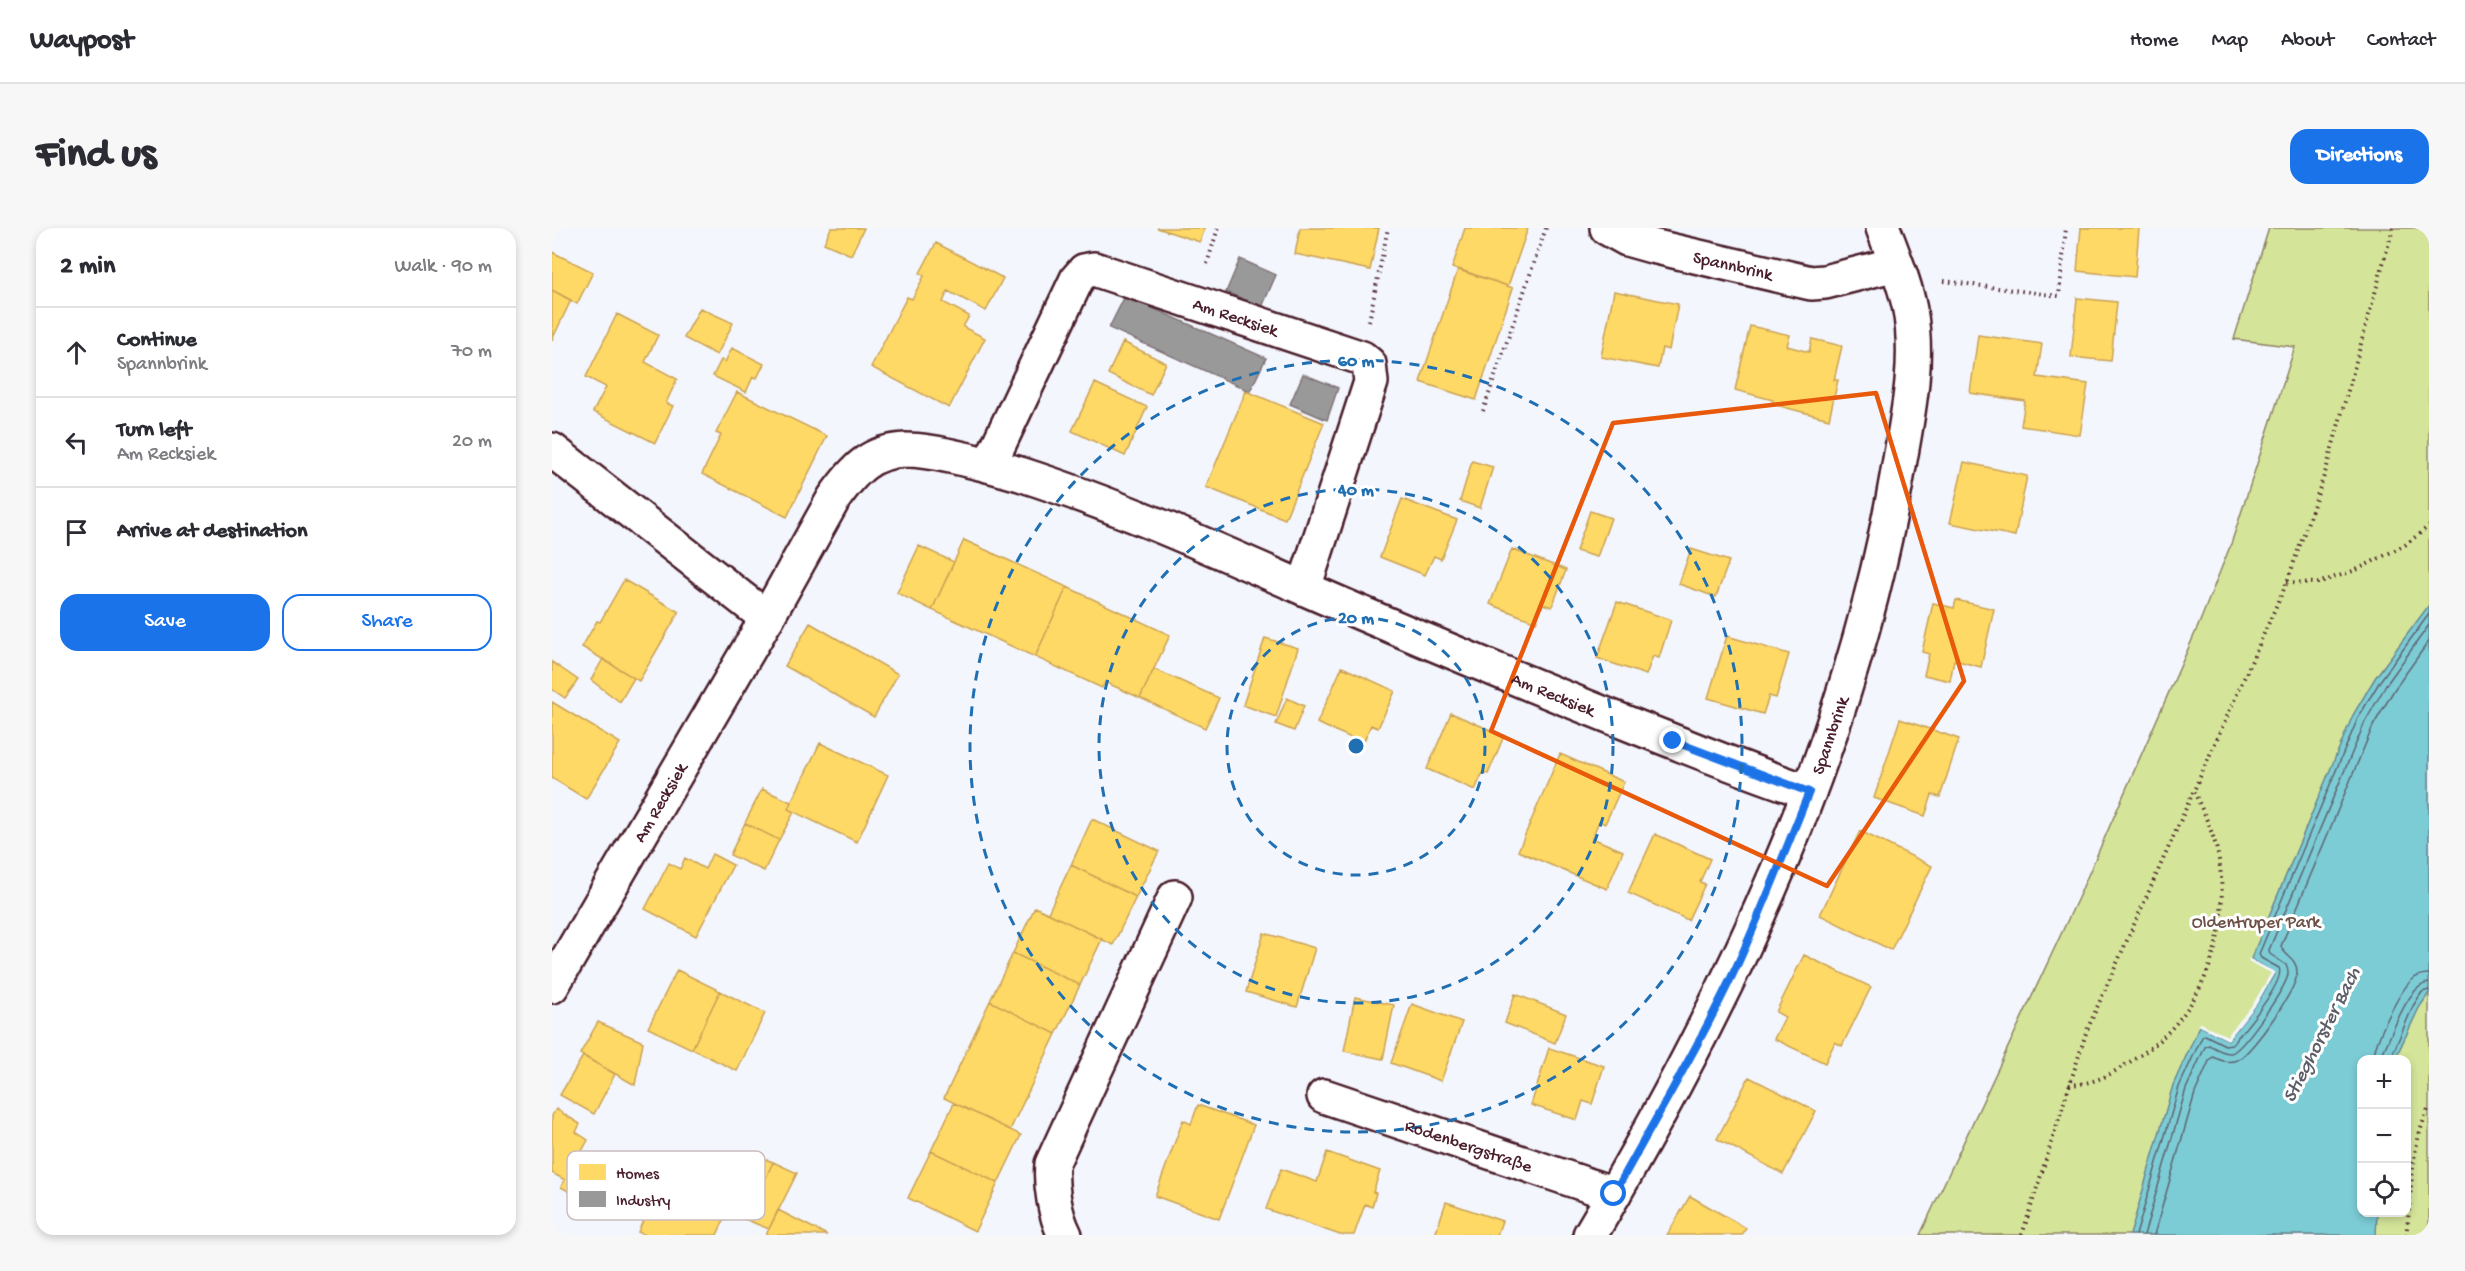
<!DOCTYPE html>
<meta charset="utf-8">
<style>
:root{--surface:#fff;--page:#f7f7f7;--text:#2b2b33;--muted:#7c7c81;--line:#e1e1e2;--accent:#1a73e8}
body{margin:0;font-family:"Gochi Hand",sans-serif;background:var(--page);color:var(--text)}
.controls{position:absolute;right:18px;bottom:18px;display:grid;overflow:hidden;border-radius:12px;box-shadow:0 3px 9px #0003}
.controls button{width:54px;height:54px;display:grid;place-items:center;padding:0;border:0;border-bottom:2px solid var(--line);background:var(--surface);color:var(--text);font:30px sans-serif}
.stop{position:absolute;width:18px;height:18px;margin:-14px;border:4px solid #1a73e8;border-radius:50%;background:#fff}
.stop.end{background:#1a73e8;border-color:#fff;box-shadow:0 2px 6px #0008}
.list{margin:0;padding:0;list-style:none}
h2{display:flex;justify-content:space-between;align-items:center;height:78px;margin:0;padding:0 24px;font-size:26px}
h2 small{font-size:20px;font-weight:400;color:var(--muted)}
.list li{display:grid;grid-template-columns:39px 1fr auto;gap:18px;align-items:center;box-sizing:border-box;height:90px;padding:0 24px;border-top:2px solid var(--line)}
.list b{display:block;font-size:22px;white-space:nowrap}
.list p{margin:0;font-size:20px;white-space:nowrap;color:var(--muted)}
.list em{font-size:20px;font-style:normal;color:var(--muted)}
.actions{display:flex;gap:12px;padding:18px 24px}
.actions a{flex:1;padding:14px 0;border:2px solid var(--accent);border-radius:18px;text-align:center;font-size:21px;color:var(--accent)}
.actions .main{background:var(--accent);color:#fff}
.icon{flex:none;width:33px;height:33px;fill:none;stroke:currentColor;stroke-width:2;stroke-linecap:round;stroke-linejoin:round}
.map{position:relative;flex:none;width:1877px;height:1007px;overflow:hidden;border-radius:18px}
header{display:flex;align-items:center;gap:36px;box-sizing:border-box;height:84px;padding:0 30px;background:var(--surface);border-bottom:2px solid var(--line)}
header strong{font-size:28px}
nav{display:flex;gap:33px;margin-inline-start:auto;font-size:21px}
.intro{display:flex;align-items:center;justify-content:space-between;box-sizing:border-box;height:144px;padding:0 36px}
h1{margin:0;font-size:42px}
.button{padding:15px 27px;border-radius:18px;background:var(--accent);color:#fff;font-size:21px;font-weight:700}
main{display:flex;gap:36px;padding:0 36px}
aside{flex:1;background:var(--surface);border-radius:18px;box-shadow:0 3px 9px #0003}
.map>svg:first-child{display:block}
</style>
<header>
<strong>Waypost</strong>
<nav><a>Home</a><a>Map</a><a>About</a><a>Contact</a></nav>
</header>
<div class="intro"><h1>Find us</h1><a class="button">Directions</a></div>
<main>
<aside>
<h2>2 min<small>Walk · 90 m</small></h2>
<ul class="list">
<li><svg class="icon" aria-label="ahead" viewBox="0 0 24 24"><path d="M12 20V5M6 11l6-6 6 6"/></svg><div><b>Continue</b><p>Spannbrink</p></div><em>70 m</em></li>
<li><svg class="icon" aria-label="left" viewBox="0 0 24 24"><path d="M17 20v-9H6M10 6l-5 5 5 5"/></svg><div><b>Turn left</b><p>Am Recksiek</p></div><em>20 m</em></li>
<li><svg class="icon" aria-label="arrive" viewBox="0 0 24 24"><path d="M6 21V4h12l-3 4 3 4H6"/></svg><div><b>Arrive at destination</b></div></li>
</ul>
<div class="actions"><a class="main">Save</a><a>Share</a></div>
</aside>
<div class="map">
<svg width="1877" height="1007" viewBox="0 0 1877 1007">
<rect width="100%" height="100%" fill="#f3f6fd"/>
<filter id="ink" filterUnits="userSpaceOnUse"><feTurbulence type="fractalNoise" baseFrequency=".0167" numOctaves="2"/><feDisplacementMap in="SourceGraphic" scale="12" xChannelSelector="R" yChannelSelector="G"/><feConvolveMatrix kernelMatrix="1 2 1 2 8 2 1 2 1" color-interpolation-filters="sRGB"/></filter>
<g filter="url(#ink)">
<!-- green -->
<path fill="#d4e599" stroke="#8f8262" stroke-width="1.5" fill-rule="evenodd" d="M 1717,0 L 1877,0 L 1877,1007 L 1368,1007 L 1526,670 L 1647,396 L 1679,316 L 1743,119 L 1682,111 ZM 1810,832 L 1854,832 L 1854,984 L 1810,984 Z"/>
<!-- water -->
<path fill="#7bccd6" stroke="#678792" stroke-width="1.5" d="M 1877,377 L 1877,765 L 1867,780 L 1843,831 L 1810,832 L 1810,984 L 1825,985 L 1824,1007 L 1578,1007 L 1621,857 L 1645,804 L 1648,798 L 1676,812 L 1704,777 L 1723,745 L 1699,731 L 1801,487 L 1823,450 Z"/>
<!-- pier -->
<path fill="#f3f6fd" d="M 1696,730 L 1723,744 L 1704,777 L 1676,812 L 1646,797 L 1649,795 L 1675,808 L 1701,776 L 1719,745 L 1697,734 Z"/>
<!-- homes -->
<path fill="#ffd966" stroke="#c9a154" stroke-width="1.5" d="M 279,0 L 312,0 L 299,27 L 272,15 Z
M 605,0 L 653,0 L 648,14 Z
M 748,0 L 827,0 L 818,42 L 743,26 Z
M 913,0 L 976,0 L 956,58 L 900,40 Z
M 1529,0 L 1587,0 L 1583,49 L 1525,43 Z
M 384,15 L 451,50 L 434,83 L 396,63 L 391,74 L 417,88 L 411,99 L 433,110 L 397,180 L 319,139 L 355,69 L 360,71 L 372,48 L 368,45 Z
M 0,24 L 41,44 L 25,76 L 0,62 Z
M 906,41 L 961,60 L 924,172 L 868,154 Z
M 0,62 L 19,72 L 0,112 Z
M 1062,63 L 1126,76 L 1117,122 L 1110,120 L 1106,140 L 1049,129 Z
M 1525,70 L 1565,74 L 1559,133 L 1519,129 Z
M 148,80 L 181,95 L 165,127 L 132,110 Z
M 65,86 L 106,107 L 93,134 L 125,151 L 114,175 L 121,178 L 103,215 L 41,184 L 54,159 L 34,149 Z
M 1198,98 L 1238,107 L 1235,118 L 1257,124 L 1260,111 L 1290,118 L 1282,152 L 1286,152 L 1277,191 L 1220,176 L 1221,172 L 1183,162 Z
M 1426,107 L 1490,116 L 1485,149 L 1536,156 L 1528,207 L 1469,198 L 1473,173 L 1418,165 Z
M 571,114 L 614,135 L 599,167 L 556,146 Z
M 180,120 L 212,136 L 205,150 L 201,149 L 194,164 L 161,148 L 169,132 L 173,134 Z
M 543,155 L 595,179 L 573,228 L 520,203 Z
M 694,163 L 772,195 L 733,291 L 654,259 Z
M 185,164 L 275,208 L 235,289 L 150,246 L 169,207 L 164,205 Z
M 920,233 L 941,239 L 928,280 L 908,273 Z
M 1412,234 L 1475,248 L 1463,308 L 1398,295 Z
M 850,271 L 905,292 L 889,331 L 882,328 L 873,347 L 828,329 Z
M 1038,283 L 1059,290 L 1045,329 L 1024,323 Z
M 412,312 L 515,359 L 483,429 L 380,382 Z
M 367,318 L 402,334 L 380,382 L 345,365 Z
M 960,321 L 1014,342 L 1000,379 L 991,376 L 984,394 L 938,376 Z
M 1139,321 L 1177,333 L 1164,369 L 1127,356 Z
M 72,352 L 127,384 L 87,453 L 30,419 L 45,393 L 48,394 Z
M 515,359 L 618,407 L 588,470 L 553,454 L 550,460 L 483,429 Z
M 1404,372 L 1442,381 L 1429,439 L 1402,432 L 1398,453 L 1372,447 L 1377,426 L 1370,424 L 1381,375 L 1402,380 Z
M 1065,374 L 1119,392 L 1107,430 L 1101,428 L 1094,447 L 1045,430 Z
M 258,395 L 346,446 L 322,489 L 233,438 Z
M 1175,408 L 1237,426 L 1224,470 L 1217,468 L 1211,486 L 1156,470 Z
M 713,410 L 746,420 L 724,489 L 691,477 Z
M 51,431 L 82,450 L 68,474 L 39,452 Z
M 0,434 L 26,452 L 13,470 L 0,461 Z
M 790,439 L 843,463 L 826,500 L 819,497 L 811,515 L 765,495 Z
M 602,441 L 667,470 L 653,500 L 588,470 Z
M 735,470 L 752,478 L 742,503 L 724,496 Z
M 0,474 L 68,515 L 34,571 L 0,550 Z
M 899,485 L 952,508 L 936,546 L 931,544 L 923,562 L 875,541 Z
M 1348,491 L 1407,511 L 1388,569 L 1380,567 L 1373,588 L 1322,570 Z
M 268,515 L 336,547 L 305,614 L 236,581 Z
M 1008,526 L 1072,554 L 1053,596 L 1047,593 L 1040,610 L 1071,623 L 1055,661 L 966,623 Z
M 210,561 L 239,574 L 236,581 L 242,584 L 227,612 L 193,595 Z
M 540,591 L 607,623 L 584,669 L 519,637 Z
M 193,595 L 227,612 L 212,643 L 178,627 Z
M 1308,603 L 1380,638 L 1339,722 L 1268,687 Z
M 1103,606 L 1158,631 L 1148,654 L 1153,656 L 1136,692 L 1076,665 Z
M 160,626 L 181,637 L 144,708 L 93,681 L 117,635 L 128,641 L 133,630 L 153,641 Z
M 519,637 L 584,669 L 561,717 L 496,685 Z
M 483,679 L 550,711 L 528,757 L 461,725 Z
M 712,705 L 763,720 L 745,779 L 694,764 Z
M 461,725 L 528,757 L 504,806 L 438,773 Z
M 1252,727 L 1319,759 L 1290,818 L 1283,814 L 1273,835 L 1222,811 L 1233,789 L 1224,784 Z
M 125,742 L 168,763 L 140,821 L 96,800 Z
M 168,763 L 213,785 L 185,843 L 140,821 Z
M 963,766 L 1014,786 L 1003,815 L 953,795 Z
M 803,769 L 842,777 L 831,831 L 792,823 Z
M 438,773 L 504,806 L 458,902 L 392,870 Z
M 860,776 L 910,794 L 889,853 L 839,835 Z
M 46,794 L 91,814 L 83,857 L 28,826 Z
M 997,820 L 1052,838 L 1040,876 L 1031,873 L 1025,892 L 979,877 Z
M 31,828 L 63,846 L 42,886 L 8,867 Z
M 1197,849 L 1264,883 L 1231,946 L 1165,911 Z
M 402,875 L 469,907 L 446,955 L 379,923 Z
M 646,877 L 702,897 L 667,991 L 603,968 L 631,892 L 639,896 Z
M 4,881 L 28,896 L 24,904 L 36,912 L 29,925 L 49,936 L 29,970 L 9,959 L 13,952 L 0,945 L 0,888 Z
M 154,923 L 195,940 L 165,1007 L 94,1007 L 86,1004 L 115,938 L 142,950 Z
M 379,923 L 446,955 L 423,1003 L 356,970 Z
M 775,924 L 828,943 L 821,964 L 824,965 L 820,979 L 813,976 L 802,1007 L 788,1007 L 714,981 L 729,941 L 765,954 Z
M 202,927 L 221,934 L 195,992 L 176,984 Z
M 221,934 L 245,945 L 217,1001 L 195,992 Z
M 1138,968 L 1194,1000 L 1190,1007 L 1115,1007 Z
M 894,974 L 950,993 L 945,1007 L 883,1007 Z
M 226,982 L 275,1007 L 214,1007 Z"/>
<!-- industry -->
<path fill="#999" stroke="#817478" stroke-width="1.5" d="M 688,31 L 724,47 L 710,79 L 674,64 Z
M 573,68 L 714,130 L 698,163 L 557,100 Z
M 751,146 L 786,160 L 775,192 L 738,176 Z"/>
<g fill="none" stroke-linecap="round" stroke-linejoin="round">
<!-- shore -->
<path stroke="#5e646f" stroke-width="1.5" d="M 1821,832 C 1822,815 1847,763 1860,752 C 1865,747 1870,746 1877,746
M 1830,832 L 1831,824 C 1840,807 1856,756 1877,755
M 1838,832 L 1861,778 L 1870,764 L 1877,762
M 1584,1007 L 1627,859 L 1650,809 L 1653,807 L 1673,817 L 1680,816 C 1691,803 1734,754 1727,740 L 1709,730 L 1707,726 L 1806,490 L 1828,453 L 1877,386
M 1592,1007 L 1634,861 L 1653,819 L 1657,817 C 1663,820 1671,826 1679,825 C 1691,822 1730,764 1735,750 C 1737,745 1736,741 1734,737 L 1718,726 L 1717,722 L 1813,494 L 1834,457 L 1877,397
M 1602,1007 L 1643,865 L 1658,831 L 1661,829 C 1670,833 1678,836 1687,831 C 1701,823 1746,760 1745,744 C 1745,730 1732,728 1729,718 L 1821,498 L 1842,462 L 1877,413"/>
<!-- minor casing -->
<g stroke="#4a1f2b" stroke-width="38">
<g id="minor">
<path id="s1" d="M 1055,0 L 1075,11 L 1100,18 L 1259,55 L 1273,54 L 1344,36"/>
<path d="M 0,222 L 215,390"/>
<path id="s2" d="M 437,237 L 525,51 L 532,43 L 542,41 L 810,130 L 817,136 L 819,154 L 752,360"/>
<path id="s3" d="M 0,758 L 215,390 L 282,270 C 302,242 318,223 354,222 C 385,222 437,237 468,246 C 565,277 656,318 749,359 C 861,408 974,455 1087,500 C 1144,522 1199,545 1257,564"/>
<path id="s4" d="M 772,868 L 1062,966"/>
<path d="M 513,1007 C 503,988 498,957 500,936 L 623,669"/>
<path id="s5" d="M 1038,1007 C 1178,770 1297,522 1345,249 C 1354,195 1368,138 1358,82 C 1353,55 1341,27 1331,0"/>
</g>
</g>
<!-- path -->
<path stroke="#4a1f2b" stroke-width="4" stroke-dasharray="1.5 4.5" stroke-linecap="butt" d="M 655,36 L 666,0
M 1392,53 L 1507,68 L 1514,0
M 817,93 L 836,0
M 931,183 L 994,0
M 1735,354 L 1766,355 L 1804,342 L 1853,317 L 1877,298
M 1517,857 C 1547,855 1559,846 1584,830 C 1651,787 1679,710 1667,632 C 1663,608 1652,585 1642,564
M 1470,1007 L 1535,802 L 1735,354 L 1774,242 L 1841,0
M 1854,1007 C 1861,960 1857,924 1877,879"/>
<!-- minor -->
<use href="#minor" stroke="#fff" stroke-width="33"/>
</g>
</g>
<g fill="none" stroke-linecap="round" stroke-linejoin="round" filter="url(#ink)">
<!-- route -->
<path stroke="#1a73e8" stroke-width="8" d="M 1062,966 C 1104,889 1150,813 1187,733 C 1212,678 1234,621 1257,564 L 1121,513"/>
</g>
<!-- marked area -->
<path fill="none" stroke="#e8590c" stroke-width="4.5" stroke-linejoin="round" d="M 1324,165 L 1412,453 L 1275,658 L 939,503 L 1061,195 Z"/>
<!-- distance rings -->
<g fill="none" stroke="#1f6fb2" stroke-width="3" stroke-dasharray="10 8">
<circle cx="804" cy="518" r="129"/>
<circle cx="804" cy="518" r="257"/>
<circle cx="804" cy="518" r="386"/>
</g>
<g text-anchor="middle" stroke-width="6" stroke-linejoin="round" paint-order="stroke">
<!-- street labels -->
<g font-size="18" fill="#4a1f2b" stroke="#fff">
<text dy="6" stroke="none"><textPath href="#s1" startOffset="132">Spannbrink</textPath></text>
<text dy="6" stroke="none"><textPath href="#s2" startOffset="376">Am Recksiek</textPath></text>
<text dy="6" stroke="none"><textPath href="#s3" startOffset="1348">Am Recksiek</textPath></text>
<text dy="6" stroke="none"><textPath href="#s5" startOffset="555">Spannbrink</textPath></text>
<text dy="6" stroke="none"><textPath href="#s3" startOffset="213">Am Recksiek</textPath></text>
<text dy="6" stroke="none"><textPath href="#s4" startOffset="153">Rodenbergstraße</textPath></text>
</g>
<!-- park labels -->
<g font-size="18" fill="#6c5046" stroke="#fff">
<text x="1704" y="699">Oldentruper Park</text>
</g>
<!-- water labels -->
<g font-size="20" font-style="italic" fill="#5b5c67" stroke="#fff">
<text transform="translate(1768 806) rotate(-63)" y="7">Stieghorster Bach</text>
</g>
</g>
<!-- legend -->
<rect x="15" y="923" width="198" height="69" rx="9" fill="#fff" stroke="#c9bcbf" stroke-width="1.5"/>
<rect x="27" y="936" width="27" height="16" fill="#ffd966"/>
<rect x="27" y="963" width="27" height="16" fill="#999"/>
<g font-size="16" fill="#4a1f2b">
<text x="64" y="950">Homes</text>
<text x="64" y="977">Industry</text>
</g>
<circle cx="804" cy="518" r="9" fill="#1f6fb2" stroke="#fff" stroke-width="3"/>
<g font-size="18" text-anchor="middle" font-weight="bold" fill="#1f6fb2" stroke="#fff" stroke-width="6" stroke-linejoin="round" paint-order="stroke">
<text x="804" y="138">60 m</text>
<text x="804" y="267">40 m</text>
<text x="804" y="395">20 m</text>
</g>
</svg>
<div class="controls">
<button>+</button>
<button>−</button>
<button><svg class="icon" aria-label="locate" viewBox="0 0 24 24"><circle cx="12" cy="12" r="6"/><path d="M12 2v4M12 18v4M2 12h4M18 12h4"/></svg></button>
</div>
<div class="stop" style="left:1062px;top:966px"></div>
<div class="stop end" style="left:1121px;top:513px"></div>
</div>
</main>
